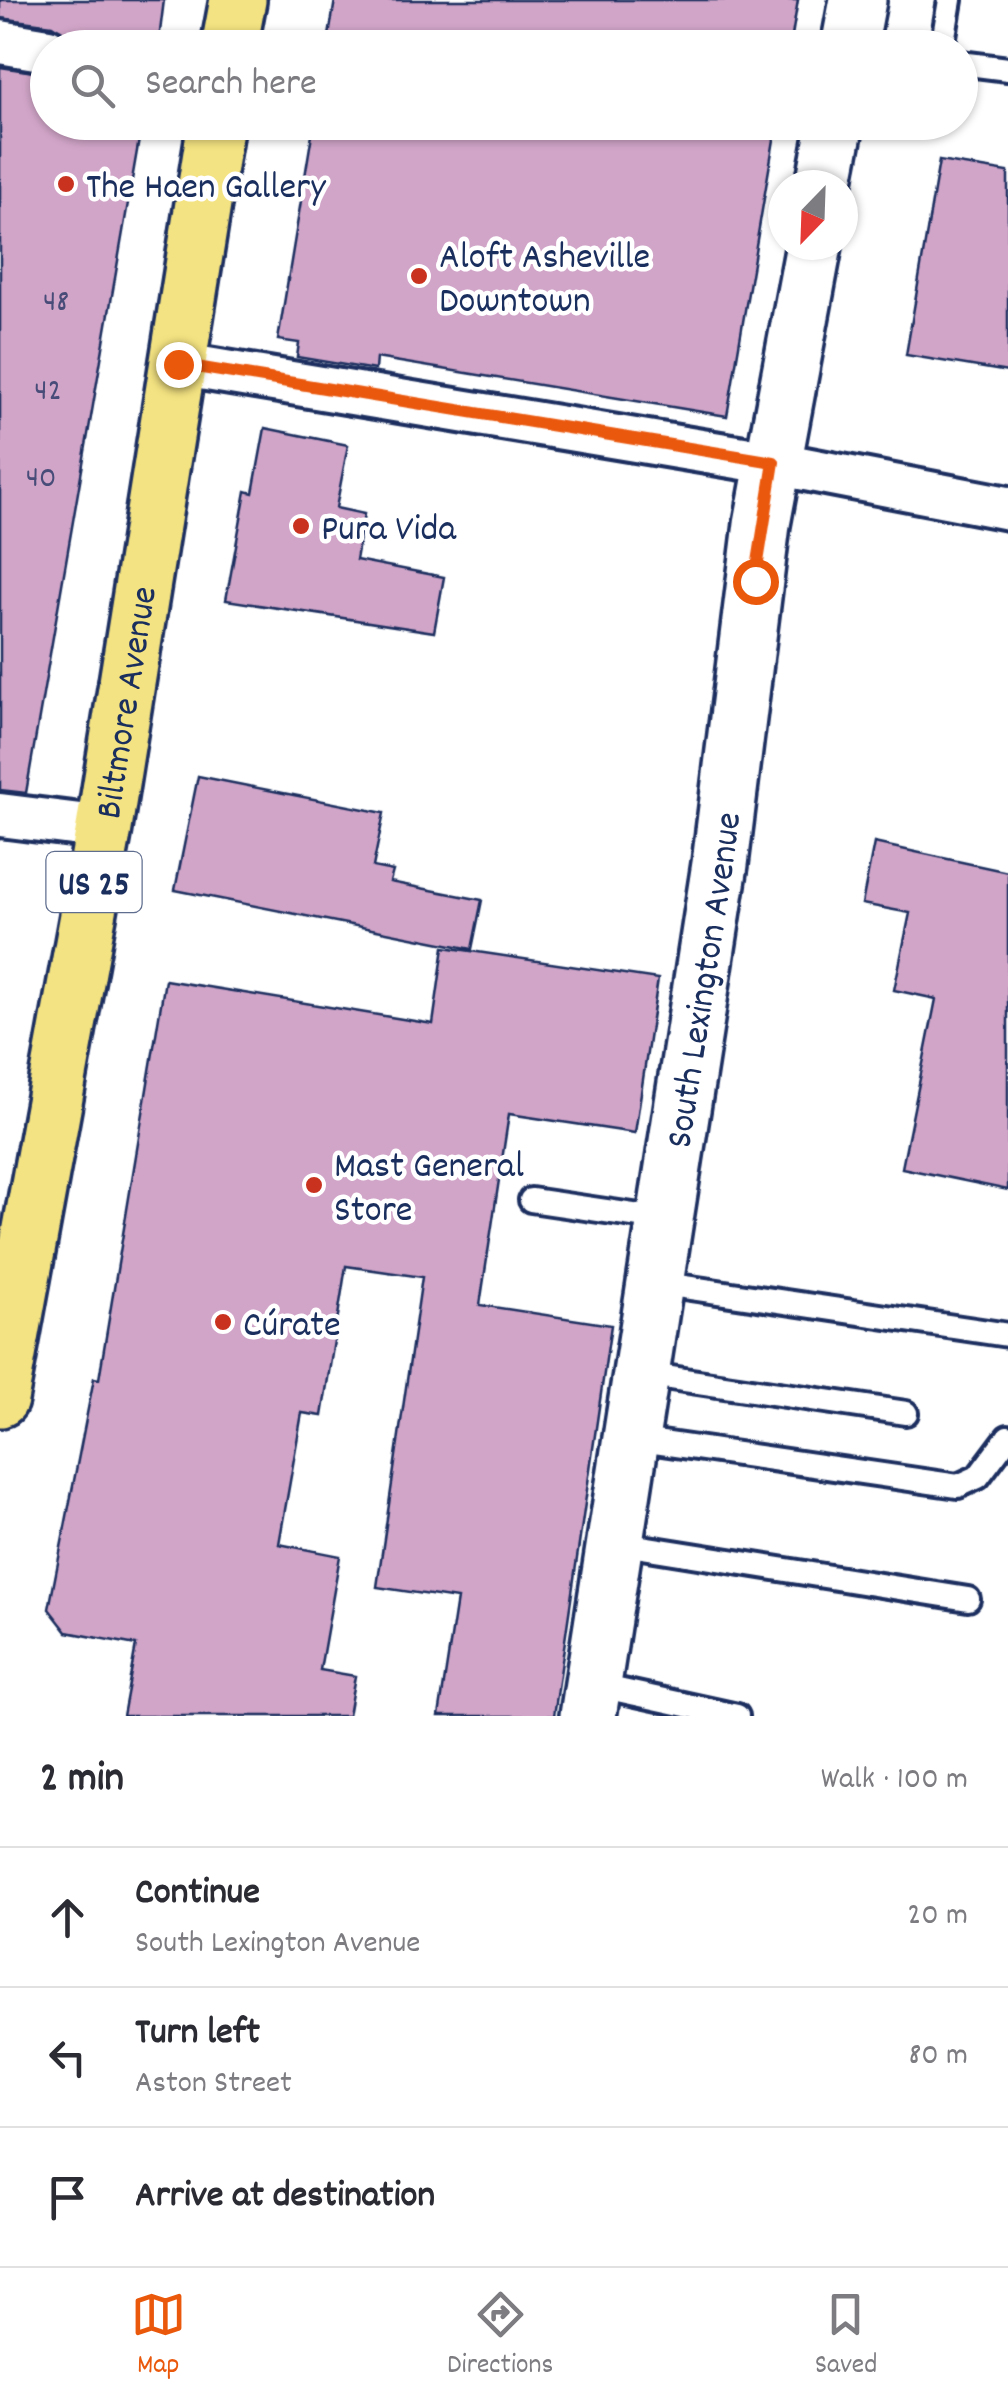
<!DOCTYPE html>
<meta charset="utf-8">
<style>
:root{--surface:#fff;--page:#f7f7f7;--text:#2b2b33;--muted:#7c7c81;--line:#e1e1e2;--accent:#ea580c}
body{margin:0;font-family:Dekko,sans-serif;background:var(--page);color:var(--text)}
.compass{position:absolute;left:768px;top:170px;width:90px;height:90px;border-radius:50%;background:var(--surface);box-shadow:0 2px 8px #0004;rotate:203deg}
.stop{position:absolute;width:30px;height:30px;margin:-22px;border:8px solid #ea580c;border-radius:50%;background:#fff}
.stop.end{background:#ea580c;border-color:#fff;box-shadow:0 2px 10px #0008}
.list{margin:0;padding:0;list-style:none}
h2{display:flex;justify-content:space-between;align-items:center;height:130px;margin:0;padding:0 40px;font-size:42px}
h2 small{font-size:32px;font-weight:400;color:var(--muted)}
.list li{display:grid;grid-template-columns:65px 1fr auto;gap:30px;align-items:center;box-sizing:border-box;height:140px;padding:0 40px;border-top:2px solid var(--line)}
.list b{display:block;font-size:38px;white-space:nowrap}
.list p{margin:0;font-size:32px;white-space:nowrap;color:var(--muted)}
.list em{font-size:32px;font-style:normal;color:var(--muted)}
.icon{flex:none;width:55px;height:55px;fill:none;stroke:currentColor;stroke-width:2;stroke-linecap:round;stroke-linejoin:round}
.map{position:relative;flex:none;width:1008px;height:1716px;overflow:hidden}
.search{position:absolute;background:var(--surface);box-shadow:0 2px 8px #0004;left:30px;right:30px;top:30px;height:110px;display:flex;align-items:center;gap:25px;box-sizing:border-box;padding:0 35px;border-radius:55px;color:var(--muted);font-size:38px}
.sheet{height:550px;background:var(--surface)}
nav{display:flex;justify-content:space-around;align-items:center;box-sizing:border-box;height:140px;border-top:2px solid var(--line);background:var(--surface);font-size:28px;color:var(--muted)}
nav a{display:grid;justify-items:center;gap:5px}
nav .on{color:var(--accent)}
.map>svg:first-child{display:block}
</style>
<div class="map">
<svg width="1008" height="1716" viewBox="0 0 1008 1716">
<rect width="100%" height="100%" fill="#fff"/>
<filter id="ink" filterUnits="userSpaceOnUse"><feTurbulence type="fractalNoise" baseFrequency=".01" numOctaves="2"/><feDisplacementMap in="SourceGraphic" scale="20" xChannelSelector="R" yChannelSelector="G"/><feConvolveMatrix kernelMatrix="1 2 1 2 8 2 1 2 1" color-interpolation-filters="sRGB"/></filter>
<g filter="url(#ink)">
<!-- building -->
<path fill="#d1a5c8" stroke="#1b2f5e" stroke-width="2.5" d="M 0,0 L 164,0 L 158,48 L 67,35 L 52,25 L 0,18 Z
M 335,0 L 798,0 L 790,48 L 327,48 Z
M 0,67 L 48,74 L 48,122 L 142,122 L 26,793 L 0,790 Z
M 314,122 L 777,122 L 727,416 L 376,358 L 375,370 L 297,357 L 299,343 L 278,340 Z
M 939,161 L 1008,172 L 1008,372 L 906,355 Z
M 265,428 L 348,445 L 336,508 L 364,514 L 356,560 L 444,577 L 434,632 L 226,600 L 246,491 L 253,493 Z
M 198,776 L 384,813 L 373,867 L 393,871 L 390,882 L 482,900 L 472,949 L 175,890 Z
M 874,843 L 1008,872 L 1008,1190 L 902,1168 L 936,999 L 894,990 L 910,913 L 862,904 Z
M 444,947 L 658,979 L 635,1133 L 509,1114 L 480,1305 L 611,1325 L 554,1716 L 439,1716 L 457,1599 L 377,1587 L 422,1277 L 346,1266 L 322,1416 L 302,1413 L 279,1544 L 340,1556 L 320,1670 L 355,1676 L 348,1716 L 123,1716 L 136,1645 L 67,1632 L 49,1609 L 94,1378 L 99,1379 L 165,980 L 433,1024 Z"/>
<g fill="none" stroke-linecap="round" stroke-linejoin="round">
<!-- service casing -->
<g stroke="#1b2f5e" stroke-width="30">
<path id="service" d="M 942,48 L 950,0
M 960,63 L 1008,69
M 531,1200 L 667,1220
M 657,1283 L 1008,1335
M 644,1374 L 906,1413
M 634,1439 L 958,1486 L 978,1477 L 1008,1437
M 617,1543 L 968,1599
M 595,1685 L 737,1716"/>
</g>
<!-- minor casing -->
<g stroke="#1b2f5e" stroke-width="50">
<path id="minor" d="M 0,42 L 48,50
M 177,364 L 774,463 L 1008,508
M 0,815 L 104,828"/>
</g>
<!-- secondary casing -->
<g stroke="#1b2f5e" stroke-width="62">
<g id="secondary">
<path d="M 849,48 L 858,0"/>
<path d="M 824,185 L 836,122"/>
<path id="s1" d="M 588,1716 L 720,864 L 762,524 L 814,245"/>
</g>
</g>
<!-- primary casing -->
<g stroke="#1b2f5e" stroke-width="62">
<g id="primary">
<path d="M 229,48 L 238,0"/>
<path id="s2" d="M 0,1399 L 104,828 L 216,122"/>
</g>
</g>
<!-- service -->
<use href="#service" stroke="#fff" stroke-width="22"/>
<!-- minor -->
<use href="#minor" stroke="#fff" stroke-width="42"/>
<!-- secondary -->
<use href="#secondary" stroke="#fff" stroke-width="55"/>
<!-- primary -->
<use href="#primary" stroke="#f4e382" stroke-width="55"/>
</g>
</g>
<g fill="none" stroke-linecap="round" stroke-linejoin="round" filter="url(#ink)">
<!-- route -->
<path stroke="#ea580c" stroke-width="12" d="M 178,364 L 774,462 L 755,581"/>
</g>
<!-- markers -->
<g fill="#c8321e" stroke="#fff" stroke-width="4">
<circle cx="66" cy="184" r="10"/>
<circle cx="419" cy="276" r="10"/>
<circle cx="301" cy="526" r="10"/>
<circle cx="314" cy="1185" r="10"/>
<circle cx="223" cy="1322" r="10"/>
</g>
<g text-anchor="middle" stroke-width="9" stroke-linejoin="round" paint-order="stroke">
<!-- number labels -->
<g font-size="32" fill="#484c78">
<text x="56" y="310">48</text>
<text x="48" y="399">42</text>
<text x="41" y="486">40</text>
</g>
<!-- shield labels -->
<rect fill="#fff" stroke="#5f6d8e" stroke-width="2.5" x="46.5" y="852" width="95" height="60" rx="8"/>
<g font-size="35" font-weight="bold" fill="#1b2f5e">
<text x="94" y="894">US 25</text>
</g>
<!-- poi labels -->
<g font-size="38" fill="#1b2f5e" stroke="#fff" text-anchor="start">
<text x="86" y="197">The Haen Gallery</text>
<text x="439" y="267">Aloft Asheville<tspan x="439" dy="44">Downtown</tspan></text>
<text x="321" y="539">Pura Vida</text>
<text x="334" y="1176">Mast General<tspan x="334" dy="44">Store</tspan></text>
<text x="243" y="1335">Cúrate</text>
</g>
<!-- street labels -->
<g font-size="38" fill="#1b2f5e" stroke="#fff">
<text dy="13" stroke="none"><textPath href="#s2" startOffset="708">Biltmore Avenue</textPath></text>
<text dy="13" stroke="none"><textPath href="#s1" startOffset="745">South Lexington Avenue</textPath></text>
</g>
</g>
</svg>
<svg class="compass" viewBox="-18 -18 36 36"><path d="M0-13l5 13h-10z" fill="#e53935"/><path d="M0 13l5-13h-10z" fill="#7c7c81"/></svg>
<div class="stop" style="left:755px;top:581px"></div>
<div class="stop end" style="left:178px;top:364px"></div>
<div class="search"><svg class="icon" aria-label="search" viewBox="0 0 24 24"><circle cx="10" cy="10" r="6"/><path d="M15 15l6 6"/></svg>Search here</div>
</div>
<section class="sheet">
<h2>2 min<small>Walk · 100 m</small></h2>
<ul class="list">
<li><svg class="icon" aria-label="ahead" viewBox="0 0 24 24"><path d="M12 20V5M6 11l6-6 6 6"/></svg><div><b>Continue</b><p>South Lexington Avenue</p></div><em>20 m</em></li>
<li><svg class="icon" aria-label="left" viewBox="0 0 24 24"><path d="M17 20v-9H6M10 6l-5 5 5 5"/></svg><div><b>Turn left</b><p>Aston Street</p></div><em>80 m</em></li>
<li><svg class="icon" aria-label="arrive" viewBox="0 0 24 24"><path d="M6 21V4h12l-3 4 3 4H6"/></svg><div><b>Arrive at destination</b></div></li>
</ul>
</section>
<nav>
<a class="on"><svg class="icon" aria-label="map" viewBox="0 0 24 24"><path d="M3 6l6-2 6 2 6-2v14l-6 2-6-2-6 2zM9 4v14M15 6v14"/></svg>Map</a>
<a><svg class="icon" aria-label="directions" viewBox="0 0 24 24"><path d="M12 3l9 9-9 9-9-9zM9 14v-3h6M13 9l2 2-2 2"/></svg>Directions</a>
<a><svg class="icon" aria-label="saved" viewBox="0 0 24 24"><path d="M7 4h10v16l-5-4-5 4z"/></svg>Saved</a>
</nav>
